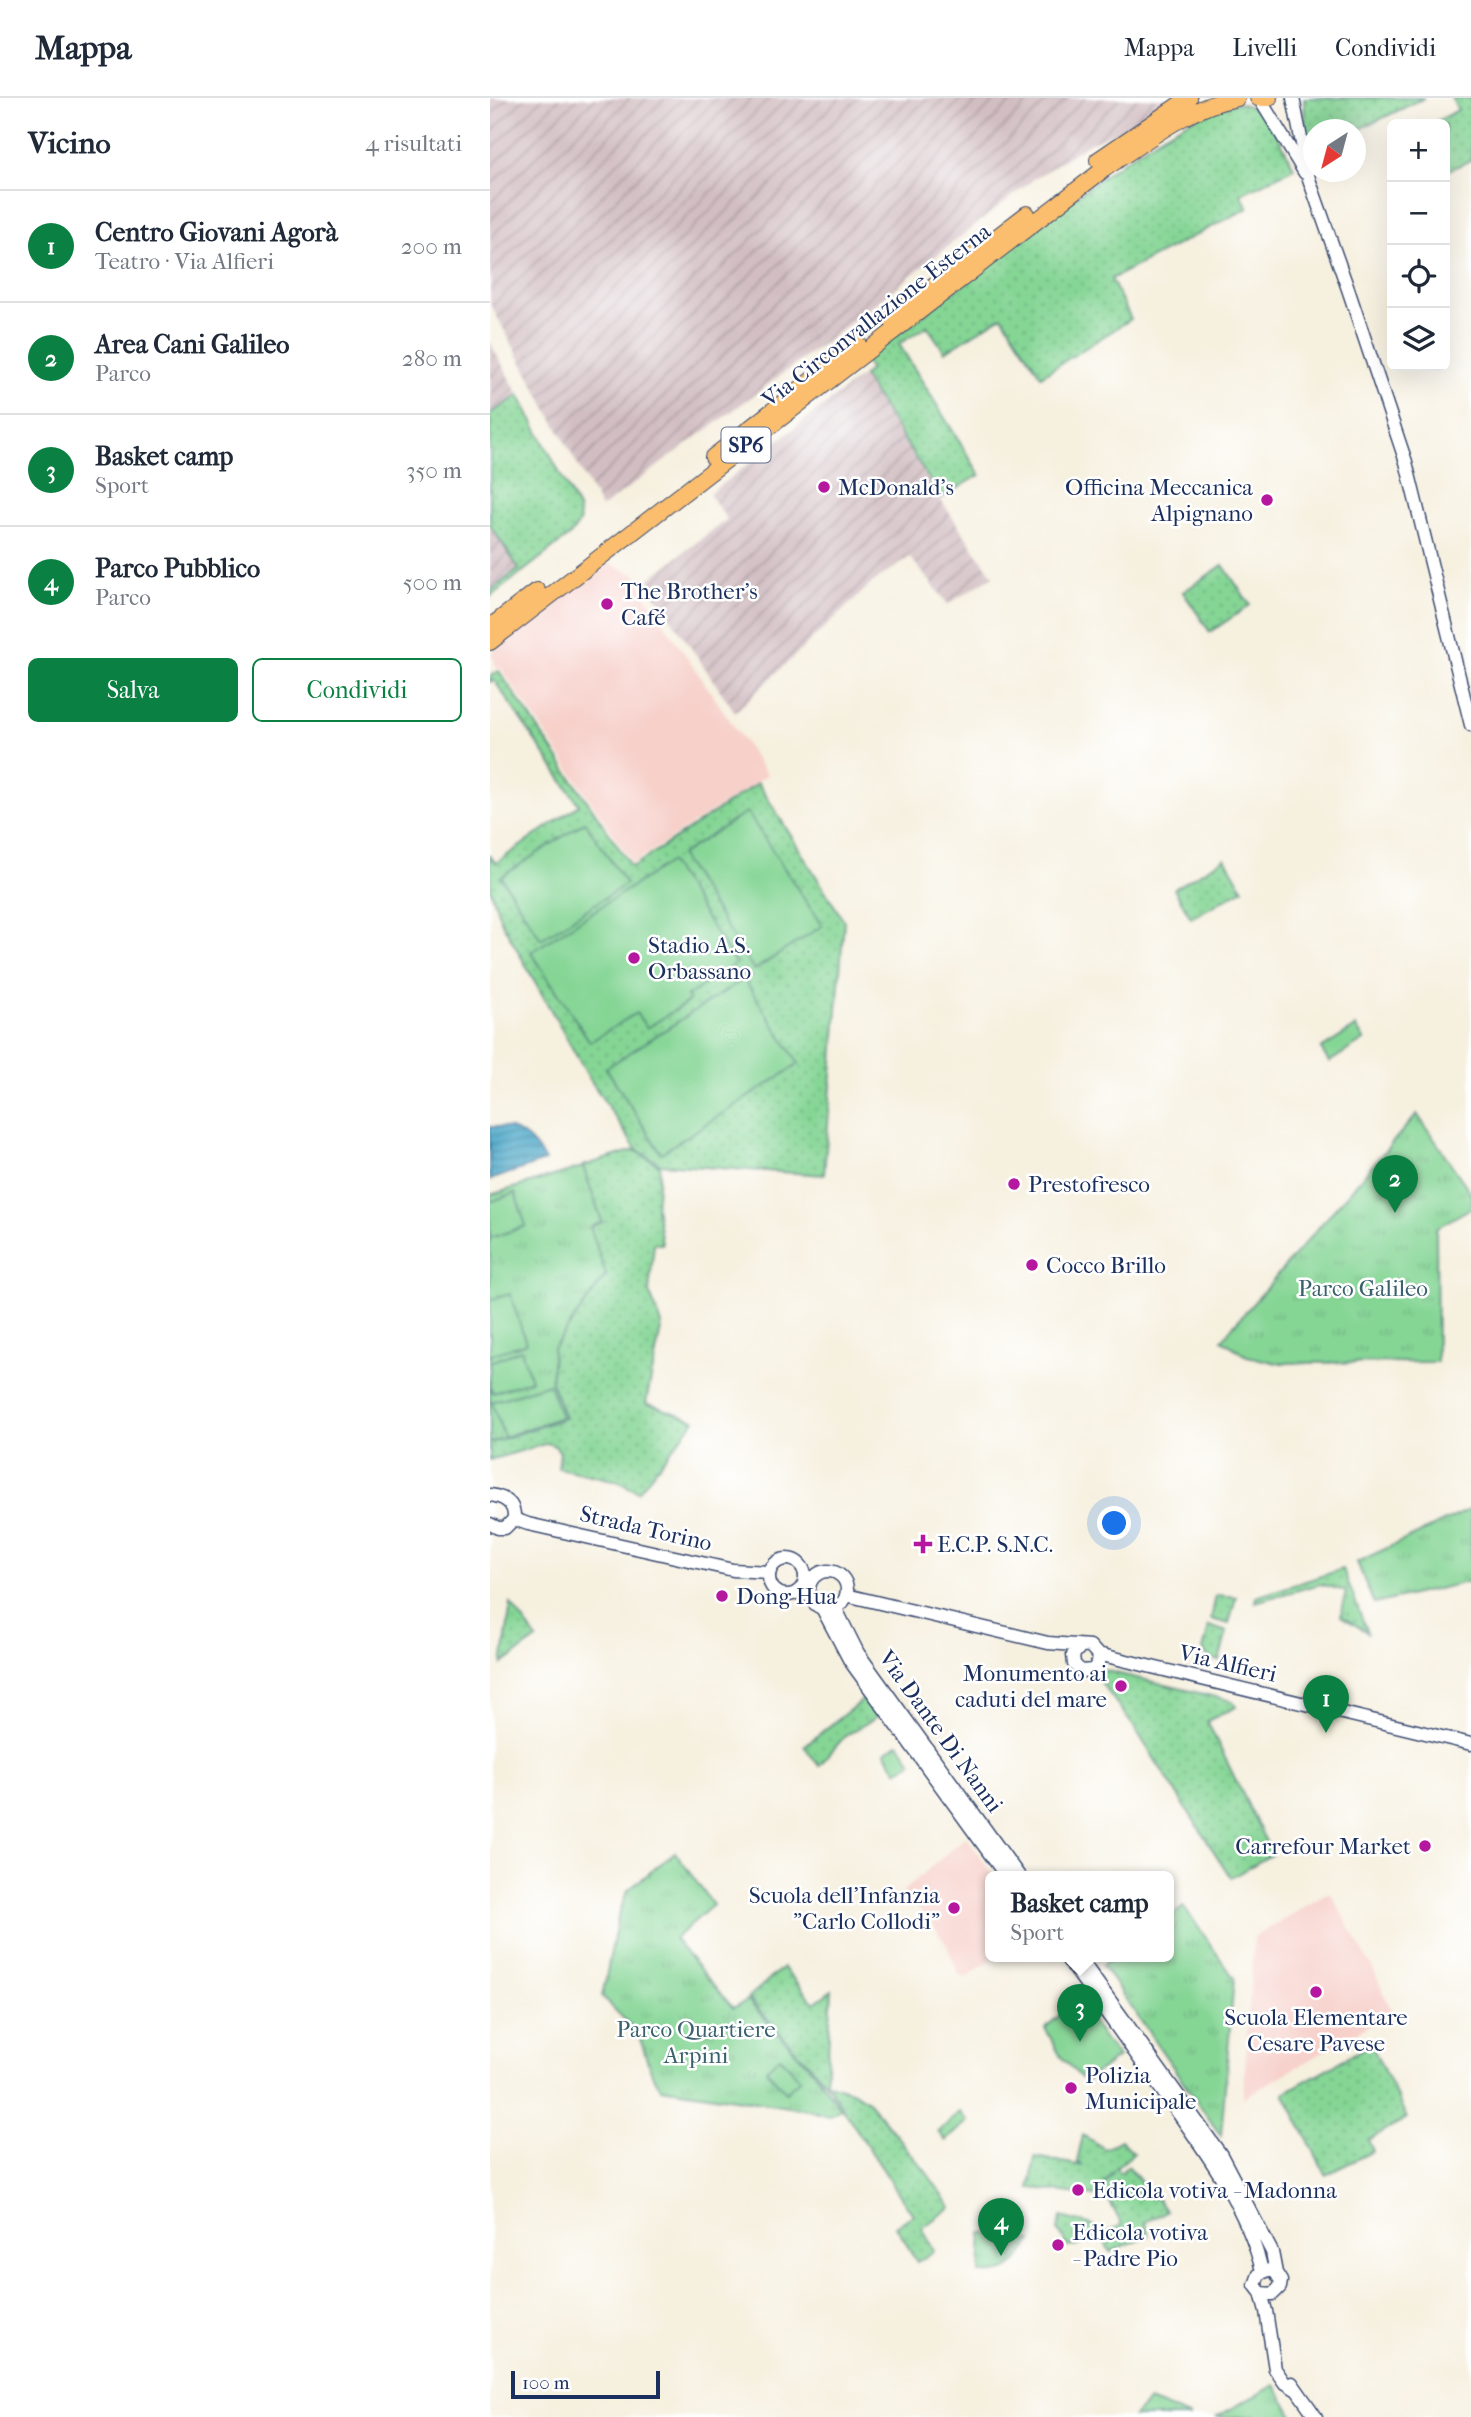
<!DOCTYPE html>
<html lang="it">
<meta charset="utf-8">
<style>
:root{--surface:#fff;--page:#f6f6f7;--text:#1f2937;--muted:#747a83;--line:#e0e1e3;--accent:#0b8043}
body{margin:0;font-family:"IM FELL French Canon",serif;background:var(--page);color:var(--text)}
.controls{position:absolute;right:21px;top:21px;display:grid;overflow:hidden;border-radius:10px;box-shadow:0 7px 28px #0002}
.controls button{width:63px;height:63px;display:grid;place-items:center;padding:0;border:0;border-bottom:2px solid var(--line);background:var(--surface);color:var(--text);font:35px sans-serif}
.compass{position:absolute;left:813px;top:21px;width:63px;height:63px;border-radius:50%;background:var(--surface);box-shadow:0 7px 28px #0002;rotate:216deg}
.scale{position:absolute;left:21px;bottom:18px;width:149px;box-sizing:border-box;padding-left:7px;border:4px solid #1b2f5e;border-top:0;font-size:19px;line-height:24px;white-space:nowrap;color:#1b2f5e;-webkit-text-stroke:5px #fff;paint-order:stroke}
.you{position:absolute;left:625px;top:1426px;width:24px;height:24px;margin:-18px;border:5px solid #fff;border-radius:50%;background:#1a73e8;box-shadow:0 0 0 10px #1a73e833}
.badge{display:grid;place-items:center;width:46px;height:46px;border-radius:50%;background:var(--accent);color:#fff;font-size:23px;font-weight:700}
.pin{position:absolute;translate:-50% -58px;filter:drop-shadow(0 2px 4px #0008)}
.pin::after{content:'';position:absolute;top:37px;width:24px;height:21px;background:inherit;clip-path:polygon(0 0,100% 0,50% 100%)}
.popup{position:absolute;left:495px;top:1773px;width:189px;height:91px;box-sizing:border-box;display:grid;place-content:center;border-radius:10px;background:var(--surface);filter:drop-shadow(0 2px 5px #0005);font-size:23px;white-space:nowrap;color:var(--muted)}
.popup b{font-size:26px;color:var(--text)}
.popup::after{content:'';position:absolute;left:50%;top:100%;margin-left:-14px;border:14px solid transparent;border-top-color:var(--surface)}
.list{margin:0;padding:0;list-style:none}
h2{display:flex;justify-content:space-between;align-items:center;height:91px;margin:0;padding:0 28px;font-size:30px}
h2 small{font-size:23px;font-weight:400;color:var(--muted)}
.list li{display:grid;grid-template-columns:46px 1fr auto;gap:21px;align-items:center;box-sizing:border-box;height:112px;padding:0 28px;border-top:2px solid var(--line)}
.list b{display:block;font-size:26px;white-space:nowrap}
.list p{margin:0;font-size:23px;white-space:nowrap;color:var(--muted)}
.list em{font-size:23px;font-style:normal;color:var(--muted)}
.actions{display:flex;gap:14px;padding:21px 28px}
.actions a{flex:1;padding:16px 0;border:2px solid var(--accent);border-radius:10px;text-align:center;font-size:24px;color:var(--accent)}
.actions .main{background:var(--accent);color:#fff}
.icon{flex:none;width:38px;height:38px;fill:none;stroke:currentColor;stroke-width:2;stroke-linecap:round;stroke-linejoin:round}
.map{position:relative;flex:none;width:981px;height:2319px;overflow:hidden}
header{display:flex;align-items:center;gap:42px;box-sizing:border-box;height:98px;padding:0 35px;background:var(--surface);border-bottom:2px solid var(--line)}
header strong{font-size:33px}
nav{display:flex;gap:38px;margin-inline-start:auto;font-size:24px}
main{display:flex}
aside{flex:1;background:var(--surface)}
.map>svg:first-child{display:block}
</style>
<header>
<strong>Mappa</strong>
<nav><a>Mappa</a><a>Livelli</a><a>Condividi</a></nav>
</header>
<main>
<aside>
<h2>Vicino<small>4 risultati</small></h2>
<ul class="list">
<li><span class="badge">1</span><div><b>Centro Giovani Agorà</b><p>Teatro · Via Alfieri</p></div><em>200 m</em></li>
<li><span class="badge">2</span><div><b>Area Cani Galileo</b><p>Parco</p></div><em>280 m</em></li>
<li><span class="badge">3</span><div><b>Basket camp</b><p>Sport</p></div><em>350 m</em></li>
<li><span class="badge">4</span><div><b>Parco Pubblico</b><p>Parco</p></div><em>500 m</em></li>
</ul>
<div class="actions"><a class="main">Salva</a><a>Condividi</a></div>
</aside>
<div class="map">
<svg width="981" height="2319" viewBox="0 0 981 2319">
<defs>
<pattern id="industrial-furrows" width="10" height="10" patternUnits="userSpaceOnUse" patternTransform="scale(1.75)"><rect width="10" height="10" fill="#d2bec2"/><path d="M-1 1l2-2M0 10L10 0M9 11l2-2" fill="none" stroke="#aa9ba1"/></pattern>
<pattern id="grass-dots" width="8" height="8" patternUnits="userSpaceOnUse" patternTransform="scale(1.75)"><rect width="8" height="8" fill="#85d595"/><path d="M2 2h.1M6 6h.1" fill="none" stroke="#72b783" stroke-width="1.8" stroke-linecap="round"/></pattern>
<pattern id="park-tufts" width="24" height="20" patternUnits="userSpaceOnUse" patternTransform="scale(1.75)"><rect width="24" height="20" fill="#85d595"/><path d="M3 7l-1-3M5 7V3M7 7l1-3M15 17l-1-3M17 17v-4M19 17l1-3" fill="none" stroke="#72b783"/></pattern>
<pattern id="water-rules" width="6" height="5" patternUnits="userSpaceOnUse" patternTransform="scale(1.75)"><rect width="6" height="5" fill="#48a6c7"/><path d="M0 2.5h6" fill="none" stroke="#3b88a5"/></pattern>
</defs>
<rect width="100%" height="100%" fill="#fff"/>
<filter id="ink" filterUnits="userSpaceOnUse"><feTurbulence type="fractalNoise" baseFrequency=".0143" numOctaves="2"/><feDisplacementMap in="SourceGraphic" scale="14" xChannelSelector="R" yChannelSelector="G"/><feConvolveMatrix kernelMatrix="1 2 1 2 8 2 1 2 1" color-interpolation-filters="sRGB"/></filter>
<filter id="wash" filterUnits="userSpaceOnUse"><feTurbulence type="fractalNoise" baseFrequency=".00686" numOctaves="4" result="noise"/><feDisplacementMap in="SourceGraphic" scale="28" xChannelSelector="R" yChannelSelector="G"/><feGaussianBlur stdDeviation="1.57" result="paint"/><feColorMatrix in="noise" values="0 0 0 0 0 0 0 0 0 0 0 0 0 0 0 0 0 1.4 0 .05"/><feComposite in="paint" operator="in"/></filter>
<g filter="url(#wash)">
<rect width="100%" height="100%" fill="#f6f0df"/>
<!-- built -->
<path fill="#f7d0ca" d="M 121,466 L 147,478 L 158,502 L 277,677 L 143,765 L 11,570 L 7,571 L 1,555 L 98,479 Z
M 476,1739 L 504,1778 L 501,1778 L 501,1858 L 506,1858 L 476,1880 L 469,1877 L 457,1847 L 442,1825 L 412,1794 Z
M 840,1794 L 884,1873 L 902,1914 L 753,2000 L 764,1839 Z"/>
<!-- industrial -->
<path fill="url(#industrial-furrows)" d="M 0,0 L 684,0 L 643,28 L 599,45 L 544,81 L 354,230 L 111,410 L 0,206 Z
M 0,244 L 29,297 L 0,316 Z
M 372,278 L 450,401 L 503,478 L 458,506 L 420,459 L 382,485 L 245,614 L 161,491 L 159,481 L 237,421 L 219,396 Z
M 0,427 L 29,471 L 0,493 Z"/>
<!-- grass -->
<path fill="url(#grass-dots)" stroke="#50827a" stroke-width="2" fill-rule="evenodd" d="M 814,0 L 934,0 L 866,33 L 866,32 L 824,32 L 823,53 L 815,30 Z
M 962,0 L 981,0 L 981,62 L 955,74 L 955,26 L 942,26 L 968,12 Z
M 748,5 C 779,10 791,44 804,70 L 751,96 L 758,110 L 621,181 L 641,221 L 551,278 L 512,218 L 455,254 L 437,228 L 409,246 L 490,377 L 451,400 L 373,278 L 380,271 L 374,262 C 432,218 490,173 548,128 C 603,86 680,20 748,5 Z
M 29,297 L 88,410 L 90,424 L 80,437 L 0,499 L 0,493 L 29,471 L 0,427 L 0,316 Z
M 733,467 L 760,507 L 720,534 L 693,494 Z
M 9,573 L 142,769 L 268,685 L 354,823 L 334,1077 L 170,1066 L 146,1051 L 99,980 L 11,823 L 0,790 L 0,758 L 6,765 L 89,707 L 4,582 L 0,584 L 0,578 ZM 196,898 L 199,903 L 157,930 L 146,914 Z
M 735,760 L 753,791 L 701,820 L 684,791 Z
M 144,1052 L 170,1068 L 166,1109 L 172,1146 L 164,1146 L 159,1194 L 172,1226 L 156,1305 L 205,1322 L 148,1394 L 128,1383 L 68,1370 L 70,1354 L 65,1348 L 58,1345 L 0,1362 L 0,1345 L 75,1320 L 61,1284 L 63,1250 L 116,1177 L 100,1129 L 112,1124 L 93,1068 Z
M 853,1471 L 877,1534 L 851,1518 L 856,1493 L 830,1486 L 765,1504 L 766,1499 Z
M 726,1497 L 746,1499 L 739,1526 L 721,1521 Z
M 21,1506 L 47,1541 L 12,1566 Z
M 719,1528 L 737,1534 L 729,1563 L 719,1560 L 713,1552 Z
M 613,1572 L 743,1603 L 746,1609 L 717,1623 L 782,1756 L 741,1780 L 644,1629 L 610,1583 L 610,1576 Z
M 375,1600 L 388,1618 L 354,1639 L 329,1668 L 314,1648 Z
M 293,1869 L 324,1905 L 342,1892 L 336,1985 L 364,1994 L 379,2004 L 437,2075 L 461,2109 L 432,2130 L 444,2153 L 427,2164 L 406,2128 L 423,2117 L 336,1985 L 258,1900 Z
M 881,1946 L 917,2020 L 878,2042 L 883,2053 L 836,2077 L 794,1995 Z
M 470,2014 L 478,2023 L 456,2043 L 448,2034 Z
M 593,2037 L 615,2051 L 631,2042 L 644,2055 L 626,2070 L 630,2075 L 638,2068 L 654,2087 L 645,2096 L 646,2098 L 656,2089 L 677,2113 L 655,2124 L 659,2137 L 620,2154 L 611,2137 L 632,2127 L 618,2100 L 607,2097 L 624,2072 L 605,2098 L 540,2090 L 545,2059 L 593,2068 L 587,2064 Z
M 571,2119 L 603,2127 L 611,2141 L 579,2149 L 568,2132 Z"/>
<!-- park -->
<path fill="url(#park-tufts)" stroke="#50827a" stroke-width="2" d="M 927,1016 L 981,1095 L 981,1110 L 946,1130 L 947,1264 L 787,1265 L 757,1258 L 732,1242 L 739,1233 Z
M 93,1069 L 112,1124 L 100,1129 L 116,1177 L 63,1250 L 61,1284 L 75,1320 L 0,1345 L 0,1097 Z
M 981,1411 L 981,1483 L 884,1506 L 867,1464 Z
M 409,1645 L 422,1664 L 407,1673 L 395,1654 Z
M 185,1754 L 223,1807 L 184,1841 L 243,1910 L 258,1902 L 324,1974 L 351,2011 L 338,2018 L 319,2012 L 171,1990 L 162,1976 L 148,1935 L 112,1899 L 128,1819 L 137,1793 Z
M 694,1809 L 744,1880 L 731,2038 L 612,1867 L 625,1858 L 679,1858 L 679,1820 Z
M 492,2135 L 542,2143 C 523,2167 523,2177 490,2175 Z
M 785,2287 L 804,2319 L 726,2319 Z
M 659,2303 L 701,2319 L 643,2319 Z"/>
<!-- pitch -->
<path fill="#85d595" stroke="#50827a" stroke-width="2" d="M 257,714 L 332,828 L 264,872 L 190,757 Z
M 95,724 L 136,786 L 51,841 L 11,779 Z
M 180,764 L 246,866 L 197,898 L 199,903 L 157,930 L 146,915 L 100,944 L 41,854 Z
M 254,881 L 309,966 L 171,1055 L 116,970 Z
M 866,929 L 874,942 L 839,964 L 831,951 Z
M 25,1095 L 36,1128 L 0,1140 L 0,1104 Z
M 20,1196 L 36,1245 L 0,1257 L 0,1202 Z
M 31,1252 L 41,1282 L 3,1295 L 0,1288 L 0,1264 Z
M 59,1286 L 71,1319 L 14,1339 L 2,1304 Z
M 586,1903 L 628,1959 L 595,1984 L 571,1959 L 555,1930 Z
M 290,1959 L 310,1981 L 296,1994 L 276,1972 Z"/>
<!-- water -->
<path fill="url(#water-rules)" stroke="#326a92" stroke-width="2" d="M 0,1029 C 27,1027 43,1041 55,1063 L 0,1082 Z"/>
</g>
<g filter="url(#ink)">
<g fill="none" stroke-linecap="round" stroke-linejoin="round">
<!-- minor casing -->
<g stroke="#3c4c71" stroke-width="15">
<path id="minor" d="M 769,0 L 815,75
M 803,0 L 819,81 L 858,191 L 916,364 L 981,627
M 0,1397 C 14,1399 25,1405 24,1421 L 15,1430 L 8,1430 L 0,1426
M 24,1421 L 38,1426 L 243,1472 L 279,1474
M279 1479a18 18 0 1 1 36 0a18 18 0 1 1-36 0Z
M319 1492a19 19 0 1 1 38 0a19 19 0 1 1-38 0Z
M 356,1497 L 558,1545 L 600,1548 L 609,1558 L 608,1565 L 603,1572 L 591,1573 L 584,1566 L 583,1557 L 590,1549
M 345,1509 L 368,1555 L 529,1778
M 332,1510 L 360,1563 L 516,1778
M 608,1556 L 981,1646
M 575,1858 C 605,1898 634,1939 663,1980 C 704,2038 756,2103 772,2173
M 588,1858 L 731,2057 L 782,2154 L 786,2175 L 791,2183 L 790,2189 L 783,2196 L 771,2195
M 779,2172 L 769,2176 L 765,2187 L 771,2195 L 776,2213 L 785,2271 L 794,2284 L 805,2291
M 802,2285 L 826,2319"/>
</g>
<!-- major casing -->
<g stroke="#3c4c71" stroke-width="18">
<path id="major" d="M 768,0 L 779,0
M 608,62 L 699,0
M 400,221 L 537,116
M 223,359 L 368,246
M 0,529 L 47,493
M 0,544 L 614,71 C 654,45 698,8 747,0"/>
</g>
<!-- minor -->
<use href="#minor" stroke="#fff" stroke-width="12"/>
<!-- major -->
<use href="#major" stroke="#fbbe6e" stroke-width="16"/>
</g>
</g>
<!-- markers -->
<g fill="#b5179e" stroke="#fff" stroke-width="2.5">
<circle cx="334" cy="389" r="7"/>
<circle cx="777" cy="402" r="7"/>
<circle cx="117" cy="506" r="7"/>
<circle cx="144" cy="860" r="7"/>
<circle cx="524" cy="1086" r="7"/>
<circle cx="542" cy="1167" r="7"/>
<path d="M429.5 1435.5h7v7h7v7h-7v7h-7v-7h-7v-7h7z"/>
<circle cx="232" cy="1498" r="7"/>
<circle cx="631" cy="1588" r="7"/>
<circle cx="935" cy="1748" r="7"/>
<circle cx="464" cy="1810" r="7"/>
<circle cx="826" cy="1894" r="7"/>
<circle cx="581" cy="1990" r="7"/>
<circle cx="588" cy="2092" r="7"/>
<circle cx="568" cy="2147" r="7"/>
</g>
<g text-anchor="middle" stroke-width="5" stroke-linejoin="round" paint-order="stroke">
<!-- shield labels -->
<rect fill="#fff" stroke="#5f6d8e" stroke-width="2" x="231.5" y="329.5" width="49" height="35" rx="5"/>
<g font-size="21" font-weight="bold" fill="#1b2f5e">
<text x="256" y="354">SP6</text>
</g>
<!-- street labels -->
<g font-size="23" fill="#1b2f5e" stroke="#fff">
<text transform="translate(386 217) rotate(-38)" y="8">Via Circonvallazione Esterna</text>
<text transform="translate(156 1430) rotate(13)" y="8">Strada Torino</text>
<text transform="translate(738 1565) rotate(13)" y="8">Via Alfieri</text>
<text transform="translate(451 1633) rotate(54)" y="8">Via Dante Di Nanni</text>
</g>
<!-- poi labels -->
<g font-size="23" fill="#1b2f5e" stroke="#fff" text-anchor="start">
<text x="348" y="397">McDonald's</text>
<text x="763" y="397" text-anchor="end">Officina Meccanica<tspan x="763" dy="26">Alpignano</tspan></text>
<text x="131" y="501">The Brother's<tspan x="131" dy="26">Café</tspan></text>
<text x="158" y="855">Stadio A.S.<tspan x="158" dy="26">Orbassano</tspan></text>
<text x="538" y="1094">Prestofresco</text>
<text x="556" y="1175">Cocco Brillo</text>
<text x="447" y="1454">E.C.P. S.N.C.</text>
<text x="246" y="1506">Dong Hua</text>
<text x="617" y="1583" text-anchor="end">Monumento ai<tspan x="617" dy="26">caduti del mare</tspan></text>
<text x="921" y="1756" text-anchor="end">Carrefour Market</text>
<text x="450" y="1805" text-anchor="end">Scuola dell'Infanzia<tspan x="450" dy="26">"Carlo Collodi"</tspan></text>
<text x="826" y="1927" text-anchor="middle">Scuola Elementare<tspan x="826" dy="26">Cesare Pavese</tspan></text>
<text x="595" y="1985">Polizia<tspan x="595" dy="26">Municipale</tspan></text>
<text x="602" y="2100">Edicola votiva - Madonna</text>
<text x="582" y="2142">Edicola votiva<tspan x="582" dy="26">- Padre Pio</tspan></text>
</g>
<!-- park labels -->
<g font-size="23" fill="#3b616e" stroke="#fff">
<text x="873" y="1198">Parco Galileo</text>
<text x="206" y="1939">Parco Quartiere<tspan x="206" dy="26">Arpini</tspan></text>
</g>
</g>
</svg>
<div class="controls">
<button>+</button>
<button>−</button>
<button><svg class="icon" aria-label="locate" viewBox="0 0 24 24"><circle cx="12" cy="12" r="6"/><path d="M12 2v4M12 18v4M2 12h4M18 12h4"/></svg></button>
<button><svg class="icon" aria-label="layers" viewBox="0 0 24 24"><path d="M12 4l9 5-9 5-9-5zM3 14l9 5 9-5"/></svg></button>
</div>
<svg class="compass" viewBox="-18 -18 36 36"><path d="M0-13l5 13h-10z" fill="#e53935"/><path d="M0 13l5-13h-10z" fill="#747a83"/></svg>
<div class="scale">100 m</div>
<div class="you"></div>
<div class="pin badge" style="left:836px;top:1635px">1</div>
<div class="pin badge" style="left:905px;top:1115px">2</div>
<div class="pin badge" style="left:590px;top:1944px">3</div>
<div class="popup"><b>Basket camp</b>Sport</div>
<div class="pin badge" style="left:511px;top:2158px">4</div>
</div>
</main>
